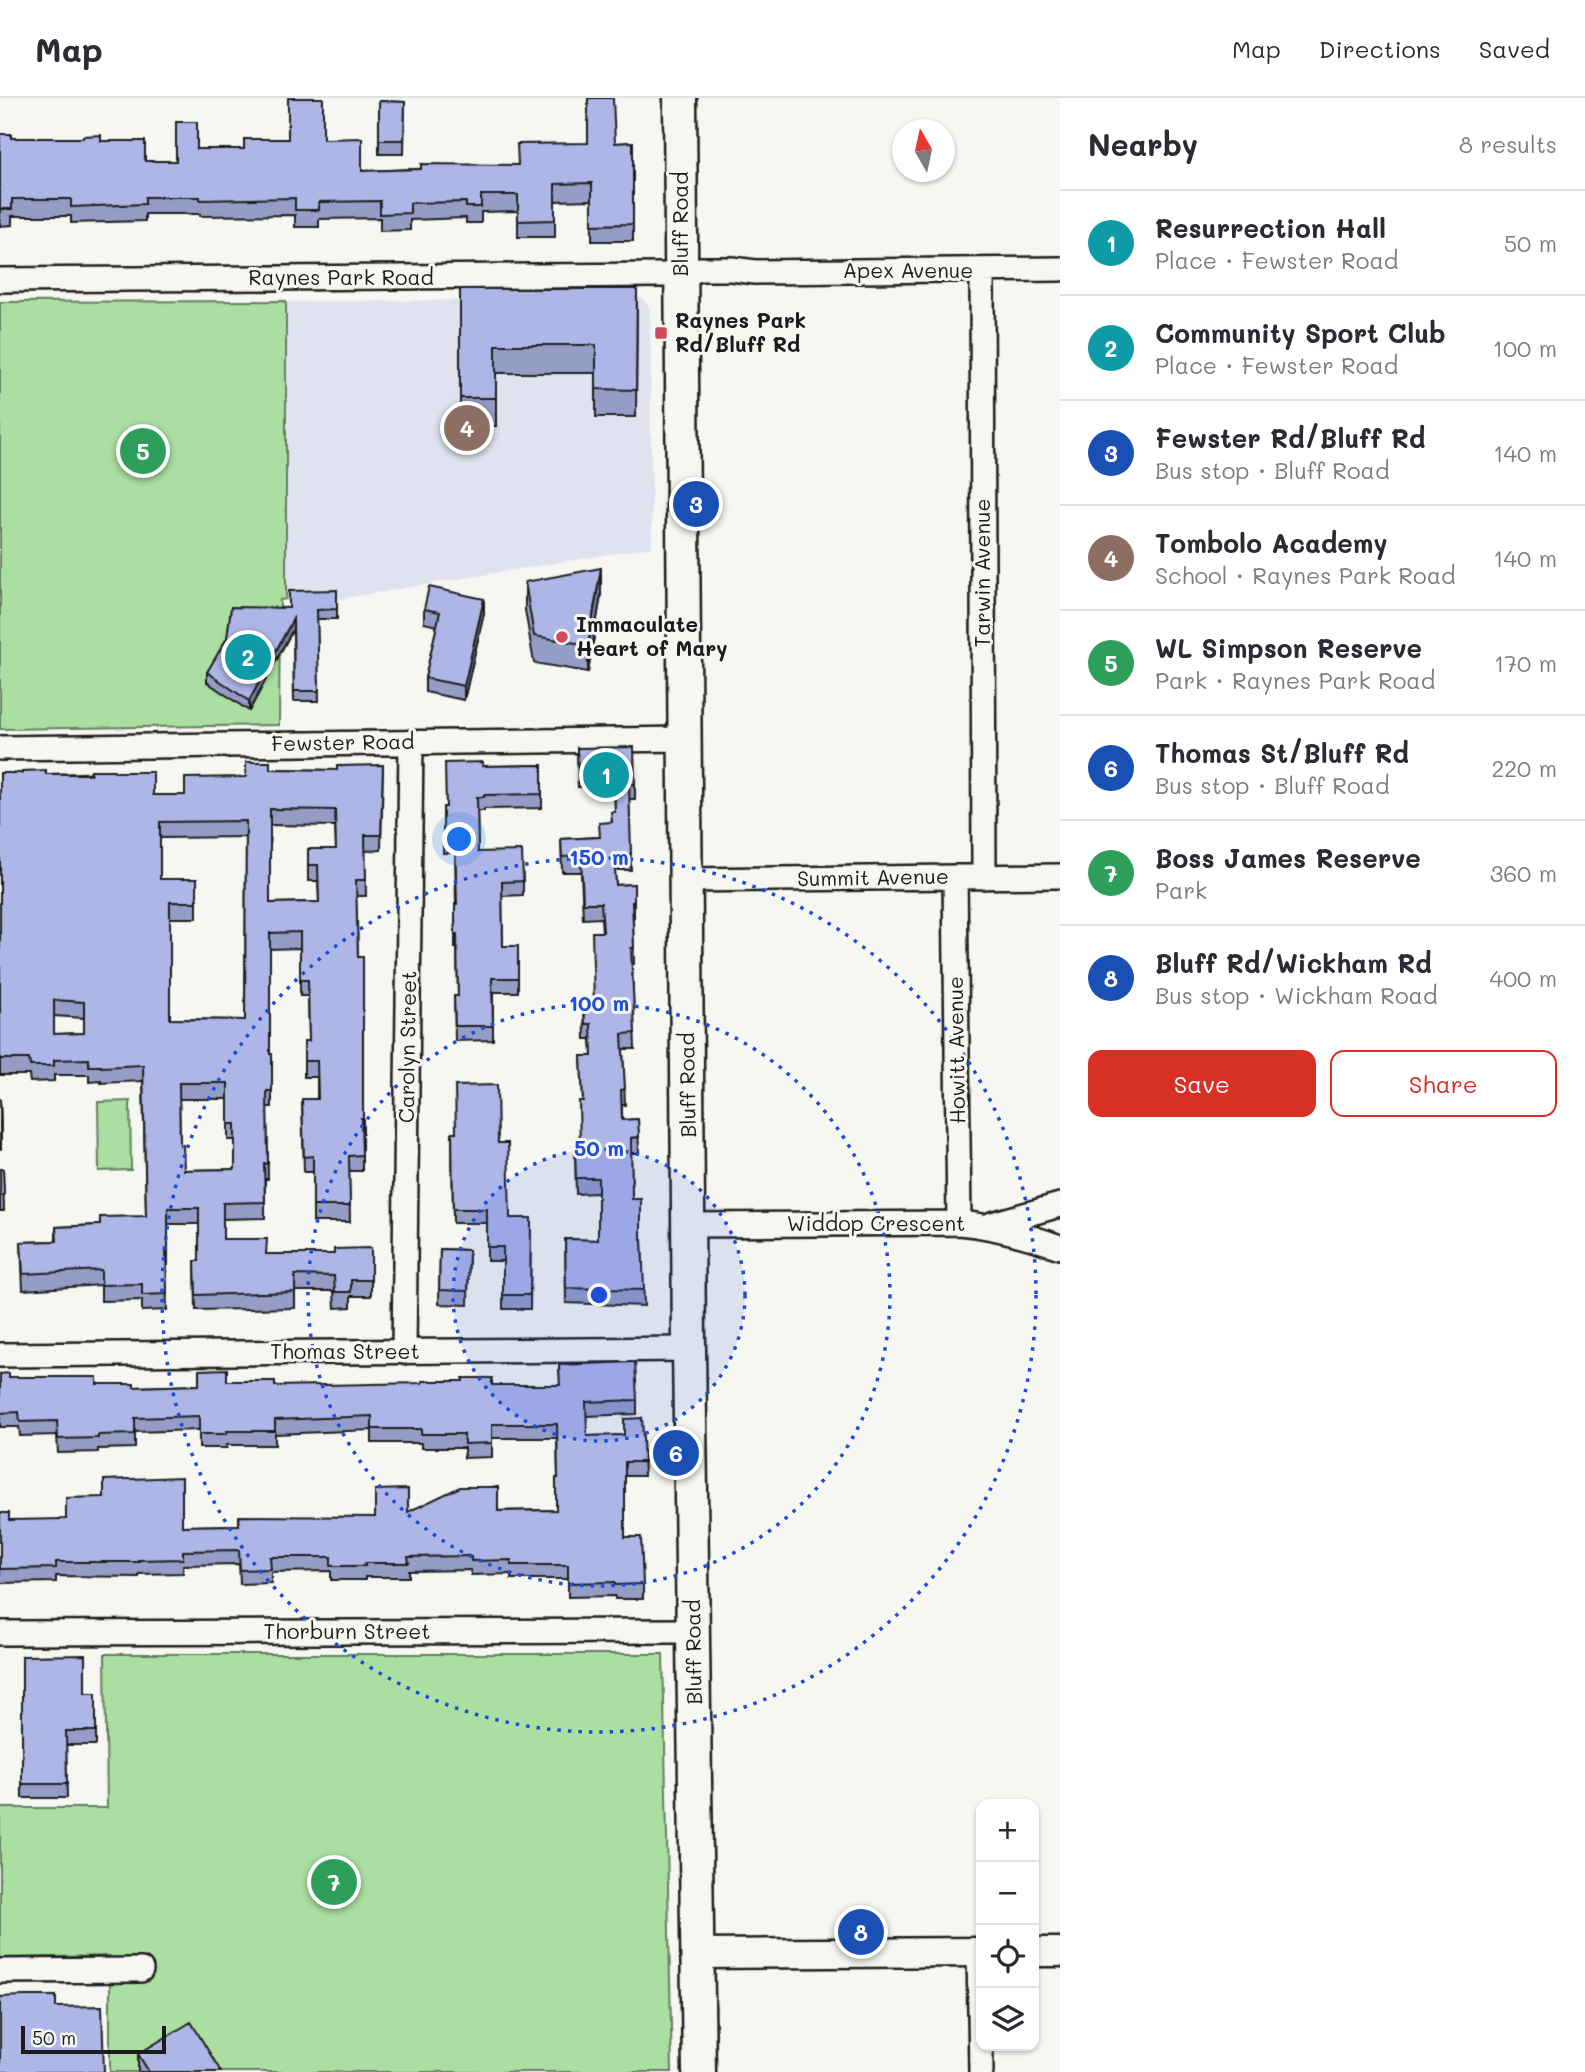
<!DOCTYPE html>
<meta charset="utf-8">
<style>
:root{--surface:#fff;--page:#f2f2f3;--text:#2b2b33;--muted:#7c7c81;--line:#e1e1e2;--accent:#d93025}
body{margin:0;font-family:Mali,sans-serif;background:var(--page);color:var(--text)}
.controls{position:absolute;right:21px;bottom:21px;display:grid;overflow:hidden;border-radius:14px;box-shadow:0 2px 5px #0004}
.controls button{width:63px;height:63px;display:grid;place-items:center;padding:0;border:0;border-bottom:2px solid var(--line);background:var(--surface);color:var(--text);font:35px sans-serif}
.compass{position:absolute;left:892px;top:21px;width:63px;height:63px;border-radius:50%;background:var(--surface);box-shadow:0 2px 5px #0004;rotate:351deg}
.scale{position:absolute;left:21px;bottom:18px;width:145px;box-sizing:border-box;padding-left:7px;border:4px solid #1c1c1c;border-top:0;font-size:19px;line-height:24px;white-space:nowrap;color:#1c1c1c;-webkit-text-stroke:5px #f6f6f2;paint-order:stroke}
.you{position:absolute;left:460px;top:742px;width:24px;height:24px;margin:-18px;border:5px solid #fff;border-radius:50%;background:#1a73e8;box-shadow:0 0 0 10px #1a73e833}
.badge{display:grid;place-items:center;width:46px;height:46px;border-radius:50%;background:var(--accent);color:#fff;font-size:23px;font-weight:700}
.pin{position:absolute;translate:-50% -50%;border:4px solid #fff;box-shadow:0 2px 7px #0006}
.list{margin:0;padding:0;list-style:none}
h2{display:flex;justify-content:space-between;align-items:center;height:91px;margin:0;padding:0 28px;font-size:30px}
h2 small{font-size:23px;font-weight:400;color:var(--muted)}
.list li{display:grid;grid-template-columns:46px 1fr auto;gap:21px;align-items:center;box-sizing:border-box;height:105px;padding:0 28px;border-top:2px solid var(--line)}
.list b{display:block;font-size:26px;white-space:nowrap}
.list p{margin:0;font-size:23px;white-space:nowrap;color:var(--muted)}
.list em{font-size:23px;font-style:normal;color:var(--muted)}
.actions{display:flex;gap:14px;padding:21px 28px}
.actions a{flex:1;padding:16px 0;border:2px solid var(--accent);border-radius:14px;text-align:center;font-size:24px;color:var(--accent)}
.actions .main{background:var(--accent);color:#fff}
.icon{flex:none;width:38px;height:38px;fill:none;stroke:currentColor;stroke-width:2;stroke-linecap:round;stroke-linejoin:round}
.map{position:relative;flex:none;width:1060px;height:1974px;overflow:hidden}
header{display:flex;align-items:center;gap:42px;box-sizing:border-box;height:98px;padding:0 35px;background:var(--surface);border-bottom:2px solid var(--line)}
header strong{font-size:33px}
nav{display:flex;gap:38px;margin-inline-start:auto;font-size:24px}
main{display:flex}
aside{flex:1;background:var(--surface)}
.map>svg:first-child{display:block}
</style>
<header>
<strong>Map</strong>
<nav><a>Map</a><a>Directions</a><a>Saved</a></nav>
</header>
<main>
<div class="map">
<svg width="1060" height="1974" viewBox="0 0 1060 1974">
<rect width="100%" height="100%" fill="#f6f6f2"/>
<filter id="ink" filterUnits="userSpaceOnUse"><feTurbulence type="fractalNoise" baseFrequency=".0143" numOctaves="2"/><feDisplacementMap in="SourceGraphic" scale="14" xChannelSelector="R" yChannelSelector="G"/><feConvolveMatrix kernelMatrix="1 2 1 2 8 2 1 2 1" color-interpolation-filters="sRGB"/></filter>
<g filter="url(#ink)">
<!-- built -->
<path fill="#e0e3ef" d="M 642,200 L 650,210 L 652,449 L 340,501 L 282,503 L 283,204 Z"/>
<!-- green -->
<path fill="#abdfa1" stroke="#647e5e" stroke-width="2" d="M 286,203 L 286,501 L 280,502 L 279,627 L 0,631 L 0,204 Z
M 130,1003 L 131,1072 L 99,1073 L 98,1004 Z
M 105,1556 L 663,1556 L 672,1974 L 110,1974 L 110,1858 L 0,1860 L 0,1710 L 107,1710 Z"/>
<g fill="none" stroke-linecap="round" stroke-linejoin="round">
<!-- minor casing -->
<g stroke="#1c1c1c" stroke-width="28">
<path id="minor" d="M 982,172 L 984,779
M 0,182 L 663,177 L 681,177 L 700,171 L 732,171 L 755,174 L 1060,171
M 0,650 L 685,641
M 955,779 L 959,1125
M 686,782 L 1060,778
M 992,1126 L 1060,1107
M 689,1127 L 959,1125 C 994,1128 1026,1137 1060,1149
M 404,1254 L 411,644
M 0,1257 L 689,1251
M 0,1535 L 694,1533
M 979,1854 L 981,1974
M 0,1873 L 141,1872"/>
</g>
<!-- tertiary casing -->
<g stroke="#1c1c1c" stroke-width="33">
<path id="tertiary" d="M 1034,1854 L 1060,1854
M 697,1856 L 981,1854"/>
</g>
<!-- secondary casing -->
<g stroke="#1c1c1c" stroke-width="37">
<path id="secondary" d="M 680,0 L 689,1251 L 699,1974"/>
</g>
<!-- minor -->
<use href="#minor" stroke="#f6f6f2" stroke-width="23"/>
<!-- tertiary -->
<use href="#tertiary" stroke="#f6f6f2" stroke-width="28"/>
<!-- secondary -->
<use href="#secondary" stroke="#f6f6f2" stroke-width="32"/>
</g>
<!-- wall -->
<path fill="#959dc7" stroke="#1c1c1c" stroke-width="2" fill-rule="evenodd" d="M 379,3 L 405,4 L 404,56 L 379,56 Z
M 0,36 L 11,40 L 101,43 L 145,63 L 176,63 L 197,51 L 244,51 L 323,41 L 362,73 L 518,67 L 615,45 L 633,44 L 633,143 L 592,143 L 592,102 L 555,103 L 555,139 L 518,139 L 518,113 L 481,114 L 481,125 L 466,125 L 466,120 L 410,122 L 410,132 L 380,133 L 380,120 L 319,121 L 319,129 L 295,129 L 295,117 L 200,118 L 200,116 L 145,116 L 145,123 L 71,125 L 71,118 L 12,118 L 12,127 L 0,128 Z
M 460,191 L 637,191 L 636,319 L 596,319 L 596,275 L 496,275 L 496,328 L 460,328 Z
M 525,484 L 601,497 L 588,574 L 534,565 L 525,512 Z
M 337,492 L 337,521 L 317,521 L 319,603 L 294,603 L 293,531 L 249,613 L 207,584 L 207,574 L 289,510 Z
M 424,511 L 484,515 L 464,602 L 425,594 L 425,580 L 437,528 L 424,525 Z
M 577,650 L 635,686 L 635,701 L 629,701 L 631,772 L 615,772 L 616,787 L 634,786 L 634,819 L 633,819 L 634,866 L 632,866 L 635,951 L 623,951 L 625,1007 L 622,1007 L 622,1022 L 638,1021 L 639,1055 L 631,1055 L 632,1101 L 641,1142 L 642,1142 L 644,1208 L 566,1205 L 565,1141 L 598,1142 L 598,1095 L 576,1096 L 575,1050 L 580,1050 L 583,1003 L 581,958 L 592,958 L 591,941 L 585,941 L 584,905 L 594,905 L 602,834 L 601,820 L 583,821 L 581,774 L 562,774 L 561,741 L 599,739 L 611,724 L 615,714 L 614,688 L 578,689 Z
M 383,667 L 381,752 L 365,753 L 366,798 L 356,798 L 358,859 L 363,859 L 363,1036 L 362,1036 L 362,1073 L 349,1073 L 350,1124 L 313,1124 L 313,1074 L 304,1074 L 302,1001 L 317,1001 L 317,979 L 304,979 L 304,943 L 309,943 L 308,898 L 300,898 L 300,850 L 270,851 L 270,956 L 272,956 L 272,1009 L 267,1009 L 268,1081 L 265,1081 L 265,1120 L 223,1121 L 223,1141 L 266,1156 L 334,1156 L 371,1150 L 371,1198 L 351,1198 L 351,1209 L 335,1210 L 334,1193 L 295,1193 L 295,1210 L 196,1212 L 195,1163 L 199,1163 L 199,1126 L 168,1126 L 168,1167 L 166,1167 L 167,1212 L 142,1213 L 142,1202 L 101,1203 L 101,1187 L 23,1192 L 21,1144 L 56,1143 L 56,1129 L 100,1127 L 146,1118 L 143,983 L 101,985 L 101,983 L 89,984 L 89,977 L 54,977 L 54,983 L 30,984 L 29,977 L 0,977 L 0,675 L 46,676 L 115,674 L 153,697 L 185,697 L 246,679 L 270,671 L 337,672 ZM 270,727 L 335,728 L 336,751 L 308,751 L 308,783 L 318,783 L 319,804 L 270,805 ZM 246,739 L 245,922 L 170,921 L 170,820 L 197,820 L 197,781 L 160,781 L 160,740 ZM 54,918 L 84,920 L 84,935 L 54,936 ZM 179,1001 L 228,1001 L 228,1042 L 235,1042 L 235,1071 L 184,1072 L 180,1047 Z
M 542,667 L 542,710 L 484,711 L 484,713 L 477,713 L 478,754 L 523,783 L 523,797 L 502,798 L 503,848 L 518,848 L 518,894 L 493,894 L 493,942 L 455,943 L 454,898 L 458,898 L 457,850 L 455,850 L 455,806 L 456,806 L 455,755 L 443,755 L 443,709 L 446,709 L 483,668 Z
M 0,1000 L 1,1035 L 1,1051 L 0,1051 Z
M 452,1034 L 498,1045 L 510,1120 L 531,1120 L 530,1211 L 503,1211 L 503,1163 L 487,1163 L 487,1125 L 453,1125 Z
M 0,1071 L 3,1071 L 4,1113 L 0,1113 Z
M 440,1151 L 469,1152 L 468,1207 L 439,1206 Z
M 559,1267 L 637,1302 L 637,1316 L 586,1318 L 587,1338 L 624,1337 L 642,1320 L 644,1378 L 625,1378 L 625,1439 L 643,1486 L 643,1501 L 615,1501 L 615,1498 L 568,1499 L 568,1481 L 511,1481 L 511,1476 L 471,1477 L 471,1472 L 409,1473 L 409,1479 L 365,1479 L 365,1482 L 331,1482 L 331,1473 L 271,1474 L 271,1485 L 240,1486 L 239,1466 L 183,1467 L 183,1475 L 139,1476 L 139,1479 L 56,1478 L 56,1484 L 0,1485 L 0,1415 L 9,1422 L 182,1428 L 239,1427 L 375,1419 L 408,1414 L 556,1412 L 558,1380 L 557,1340 L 492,1340 L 492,1359 L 464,1360 L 464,1350 L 421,1350 L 421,1345 L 372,1345 L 372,1332 L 275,1336 L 275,1347 L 227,1347 L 227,1350 L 199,1350 L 199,1332 L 135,1334 L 135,1350 L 98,1351 L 98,1354 L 58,1355 L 57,1337 L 20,1338 L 19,1329 L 0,1329 L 0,1276 L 9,1279 L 134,1289 L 199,1287 L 227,1283 L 275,1288 L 560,1287 Z
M 22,1558 L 85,1595 L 96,1595 L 96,1647 L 66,1647 L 67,1700 L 22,1700 Z
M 138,1956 L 221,1974 L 138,1974 Z"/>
<!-- shaded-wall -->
<path fill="#797fa2" stroke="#1c1c1c" stroke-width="2" d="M 601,470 L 601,497 L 588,574 L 588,547 Z
M 484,501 L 484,515 L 464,602 L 464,588 Z
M 293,521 L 293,531 L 249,613 L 249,603 Z"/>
<!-- building -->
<path fill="#adb6e7" stroke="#1c1c1c" stroke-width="2" fill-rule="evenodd" d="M 288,0 L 323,0 L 323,41 L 362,40 L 362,73 L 421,71 L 421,66 L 518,67 L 517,46 L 588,45 L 588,0 L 613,0 L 615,45 L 633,44 L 633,126 L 592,127 L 592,85 L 555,86 L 555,122 L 518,123 L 518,97 L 481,97 L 481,109 L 466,109 L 466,104 L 410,105 L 410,115 L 380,116 L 380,103 L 319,104 L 319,112 L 295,112 L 295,100 L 200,102 L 200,99 L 145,99 L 145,106 L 71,109 L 71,101 L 12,101 L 12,111 L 0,111 L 0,36 L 11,36 L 11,40 L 83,40 L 83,38 L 101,37 L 101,43 L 145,43 L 145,63 L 176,63 L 176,24 L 197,24 L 197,51 L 244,51 L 244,41 L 288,41 Z
M 379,3 L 405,4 L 404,42 L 379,42 Z
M 460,191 L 637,191 L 636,292 L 596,291 L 596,247 L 496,247 L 496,300 L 460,300 Z
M 601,470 L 588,547 L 534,538 L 525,484 Z
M 429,489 L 484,501 L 464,588 L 425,580 L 440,514 L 424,511 Z
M 337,492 L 337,511 L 317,512 L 319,593 L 294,593 L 293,521 L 249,603 L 207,574 L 227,540 L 231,509 L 289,510 L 289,493 Z
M 634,649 L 635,686 L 629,686 L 631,756 L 614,757 L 616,787 L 634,786 L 634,804 L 632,804 L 634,850 L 631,850 L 635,935 L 622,936 L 625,991 L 621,992 L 622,1022 L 638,1021 L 639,1039 L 631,1040 L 632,1101 L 641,1101 L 641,1142 L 642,1142 L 644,1192 L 566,1190 L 565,1141 L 598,1142 L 598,1080 L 576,1080 L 575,1050 L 580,1050 L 579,1003 L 583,1003 L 581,958 L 592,958 L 591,926 L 585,926 L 584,905 L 594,905 L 592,834 L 603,834 L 601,805 L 583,805 L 581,758 L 562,759 L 561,741 L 600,739 L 599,725 L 612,724 L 611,714 L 615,714 L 614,672 L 578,674 L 577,650 Z
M 246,664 L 270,664 L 270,671 L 337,672 L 337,668 L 383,667 L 381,737 L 365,737 L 366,782 L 356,782 L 358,859 L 363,859 L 363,1020 L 361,1020 L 362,1057 L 349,1058 L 350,1108 L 313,1108 L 313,1058 L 304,1059 L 302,1001 L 318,1001 L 317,963 L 304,963 L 304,943 L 309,943 L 308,882 L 300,882 L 300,834 L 270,835 L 270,956 L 272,956 L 272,993 L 267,993 L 268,1066 L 264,1065 L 265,1104 L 223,1105 L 223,1141 L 267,1141 L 266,1156 L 334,1156 L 334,1151 L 371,1150 L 371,1182 L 351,1182 L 351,1194 L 335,1194 L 334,1178 L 295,1177 L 295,1194 L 196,1197 L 195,1163 L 199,1163 L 199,1110 L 168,1110 L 168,1151 L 166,1151 L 167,1196 L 142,1197 L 142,1186 L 101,1187 L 101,1172 L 23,1176 L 21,1144 L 57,1143 L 56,1129 L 100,1127 L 100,1119 L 146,1118 L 143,967 L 101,969 L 101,968 L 89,968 L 89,961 L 54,962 L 54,968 L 30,968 L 29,961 L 0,961 L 0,675 L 22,675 L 22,673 L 46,672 L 46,676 L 91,676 L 91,672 L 114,672 L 115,674 L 153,674 L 153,697 L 185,697 L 185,680 L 246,679 ZM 270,711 L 335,712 L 336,751 L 308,751 L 308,767 L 318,767 L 319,804 L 270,805 ZM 246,723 L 245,922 L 170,921 L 170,804 L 197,804 L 197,781 L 160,781 L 160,724 ZM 54,902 L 84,904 L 84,935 L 54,936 ZM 179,985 L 228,985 L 228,1026 L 235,1026 L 235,1071 L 184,1072 L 183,1047 L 180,1047 Z
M 483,664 L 483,668 L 542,667 L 542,696 L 484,697 L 484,699 L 477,699 L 478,754 L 522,753 L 523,783 L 502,784 L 503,848 L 518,848 L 518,880 L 492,880 L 493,928 L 455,928 L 454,898 L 458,898 L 457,836 L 455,836 L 455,806 L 457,806 L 455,741 L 443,741 L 443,709 L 446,709 L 445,665 Z
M 497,987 L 498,1045 L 508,1045 L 510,1120 L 531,1120 L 530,1197 L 503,1197 L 503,1149 L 487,1149 L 487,1111 L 453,1111 L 452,1034 L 456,1034 L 455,988 Z
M 0,1000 L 1,1035 L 0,1035 Z
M 0,1071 L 3,1071 L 4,1097 L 0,1097 Z
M 440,1151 L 469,1152 L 468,1193 L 439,1192 Z
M 635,1264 L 637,1302 L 586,1304 L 587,1338 L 624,1337 L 624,1321 L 642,1320 L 644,1364 L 625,1364 L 625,1439 L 641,1439 L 643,1486 L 615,1487 L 615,1484 L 568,1485 L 568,1467 L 511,1467 L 511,1462 L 471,1463 L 471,1458 L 408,1459 L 409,1465 L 365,1465 L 365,1468 L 331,1468 L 331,1459 L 270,1459 L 271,1471 L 240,1472 L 239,1452 L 183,1453 L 183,1461 L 138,1462 L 139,1464 L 56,1464 L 56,1470 L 0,1471 L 0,1415 L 9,1415 L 9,1422 L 66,1421 L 66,1400 L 104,1399 L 104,1382 L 182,1379 L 182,1428 L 239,1427 L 239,1418 L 375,1419 L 375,1392 L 408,1391 L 408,1414 L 460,1389 L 498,1389 L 498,1413 L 556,1412 L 556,1380 L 558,1380 L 557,1326 L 492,1326 L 492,1345 L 464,1346 L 464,1336 L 421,1336 L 421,1331 L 372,1331 L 372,1318 L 275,1322 L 275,1333 L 227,1333 L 227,1336 L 199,1336 L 199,1318 L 135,1320 L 135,1336 L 98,1337 L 98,1340 L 58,1341 L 57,1323 L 20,1324 L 19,1314 L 0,1315 L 0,1276 L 9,1275 L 9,1279 L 97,1279 L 97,1286 L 134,1286 L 134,1289 L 199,1287 L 199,1272 L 227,1271 L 227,1283 L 275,1283 L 275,1288 L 422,1285 L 422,1283 L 463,1283 L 463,1280 L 492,1280 L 492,1287 L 560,1287 L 559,1267 Z
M 85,1557 L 85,1595 L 96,1595 L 96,1633 L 66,1633 L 67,1686 L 22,1686 L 22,1558 Z
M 23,1898 L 56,1898 L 56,1909 L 102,1908 L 104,1974 L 0,1974 L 0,1899 Z
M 191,1924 L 221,1974 L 149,1974 L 138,1956 Z"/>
</g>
<!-- distance rings -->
<circle cx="599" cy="1197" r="146" fill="#1d4ed8" fill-opacity=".12"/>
<g fill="none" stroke="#1d4ed8" stroke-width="3.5" stroke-dasharray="3.5 7">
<circle cx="599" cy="1197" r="146"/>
<circle cx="599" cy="1197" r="291"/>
<circle cx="599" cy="1197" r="437"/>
</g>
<!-- markers -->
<g fill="#d1495b" stroke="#f6f6f2" stroke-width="2.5">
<rect x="654" y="228" width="14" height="14" rx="3.5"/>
<circle cx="562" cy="539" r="7"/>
</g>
<g text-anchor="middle" stroke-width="6" stroke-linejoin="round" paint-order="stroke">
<!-- street labels -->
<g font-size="21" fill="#1c1c1c" stroke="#f6f6f2">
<text transform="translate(681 126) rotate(-90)" y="7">Bluff Road</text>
<text x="908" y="180">Apex Avenue</text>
<text x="341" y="187">Raynes Park Road</text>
<text transform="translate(983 475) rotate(-90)" y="7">Tarwin Avenue</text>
<text transform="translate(343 645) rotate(-1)" y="7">Fewster Road</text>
<text transform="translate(873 780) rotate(-1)" y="7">Summit Avenue</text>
<text transform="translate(408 949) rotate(-89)" y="7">Carolyn Street</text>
<text transform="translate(957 952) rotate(-91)" y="7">Howitt Avenue</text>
<text transform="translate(688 987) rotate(-91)" y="7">Bluff Road</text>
<text x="876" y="1133">Widdop Crescent</text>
<text x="345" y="1261">Thomas Street</text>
<text x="347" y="1541">Thorburn Street</text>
<text transform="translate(694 1554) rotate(-91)" y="7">Bluff Road</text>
</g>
<!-- poi labels -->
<g font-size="21" font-weight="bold" fill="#1c1c1c" stroke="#f6f6f2" text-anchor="start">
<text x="675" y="230">Raynes Park<tspan x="675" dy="24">Rd/Bluff Rd</tspan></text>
<text x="576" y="534">Immaculate<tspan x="576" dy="24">Heart of Mary</tspan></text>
</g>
</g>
<circle cx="599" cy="1197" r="10" fill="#1d4ed8" stroke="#f6f6f2" stroke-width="3.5"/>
<g font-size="21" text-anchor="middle" font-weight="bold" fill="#1d4ed8" stroke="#f6f6f2" stroke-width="6" stroke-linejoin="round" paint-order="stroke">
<text x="599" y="767">150 m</text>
<text x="599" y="913">100 m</text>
<text x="599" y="1058">50 m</text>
</g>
</svg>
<div class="controls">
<button>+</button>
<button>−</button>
<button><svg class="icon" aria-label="locate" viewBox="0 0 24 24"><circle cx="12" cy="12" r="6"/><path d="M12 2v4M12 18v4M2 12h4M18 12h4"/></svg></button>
<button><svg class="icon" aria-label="layers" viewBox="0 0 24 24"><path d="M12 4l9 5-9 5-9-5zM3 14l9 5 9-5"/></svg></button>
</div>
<svg class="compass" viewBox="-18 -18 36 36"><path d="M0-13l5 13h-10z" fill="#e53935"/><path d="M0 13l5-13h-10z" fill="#7c7c81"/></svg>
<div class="scale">50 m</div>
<div class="you"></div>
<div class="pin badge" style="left:606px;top:677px;background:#0f9aa8">1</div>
<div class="pin badge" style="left:248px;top:559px;background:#0f9aa8">2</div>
<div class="pin badge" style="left:696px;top:406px;background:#1a4fb4">3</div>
<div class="pin badge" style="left:467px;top:330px;background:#8d6e63">4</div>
<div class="pin badge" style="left:143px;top:353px;background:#2e9e5b">5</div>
<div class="pin badge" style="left:676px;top:1355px;background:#1a4fb4">6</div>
<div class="pin badge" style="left:334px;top:1784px;background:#2e9e5b">7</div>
<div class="pin badge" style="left:861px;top:1834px;background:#1a4fb4">8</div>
</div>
<aside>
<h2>Nearby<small>8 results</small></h2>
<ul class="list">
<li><span class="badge" style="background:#0f9aa8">1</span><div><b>Resurrection Hall</b><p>Place · Fewster Road</p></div><em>50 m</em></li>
<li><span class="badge" style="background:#0f9aa8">2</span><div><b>Community Sport Club</b><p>Place · Fewster Road</p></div><em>100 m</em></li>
<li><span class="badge" style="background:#1a4fb4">3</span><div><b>Fewster Rd/Bluff Rd</b><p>Bus stop · Bluff Road</p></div><em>140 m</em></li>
<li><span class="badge" style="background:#8d6e63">4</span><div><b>Tombolo Academy</b><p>School · Raynes Park Road</p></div><em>140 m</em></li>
<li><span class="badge" style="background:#2e9e5b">5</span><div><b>WL Simpson Reserve</b><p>Park · Raynes Park Road</p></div><em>170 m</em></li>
<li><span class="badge" style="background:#1a4fb4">6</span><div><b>Thomas St/Bluff Rd</b><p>Bus stop · Bluff Road</p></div><em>220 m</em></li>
<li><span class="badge" style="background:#2e9e5b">7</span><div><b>Boss James Reserve</b><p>Park</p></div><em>360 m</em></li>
<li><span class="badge" style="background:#1a4fb4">8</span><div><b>Bluff Rd/Wickham Rd</b><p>Bus stop · Wickham Road</p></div><em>400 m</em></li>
</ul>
<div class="actions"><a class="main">Save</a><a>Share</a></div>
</aside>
</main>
